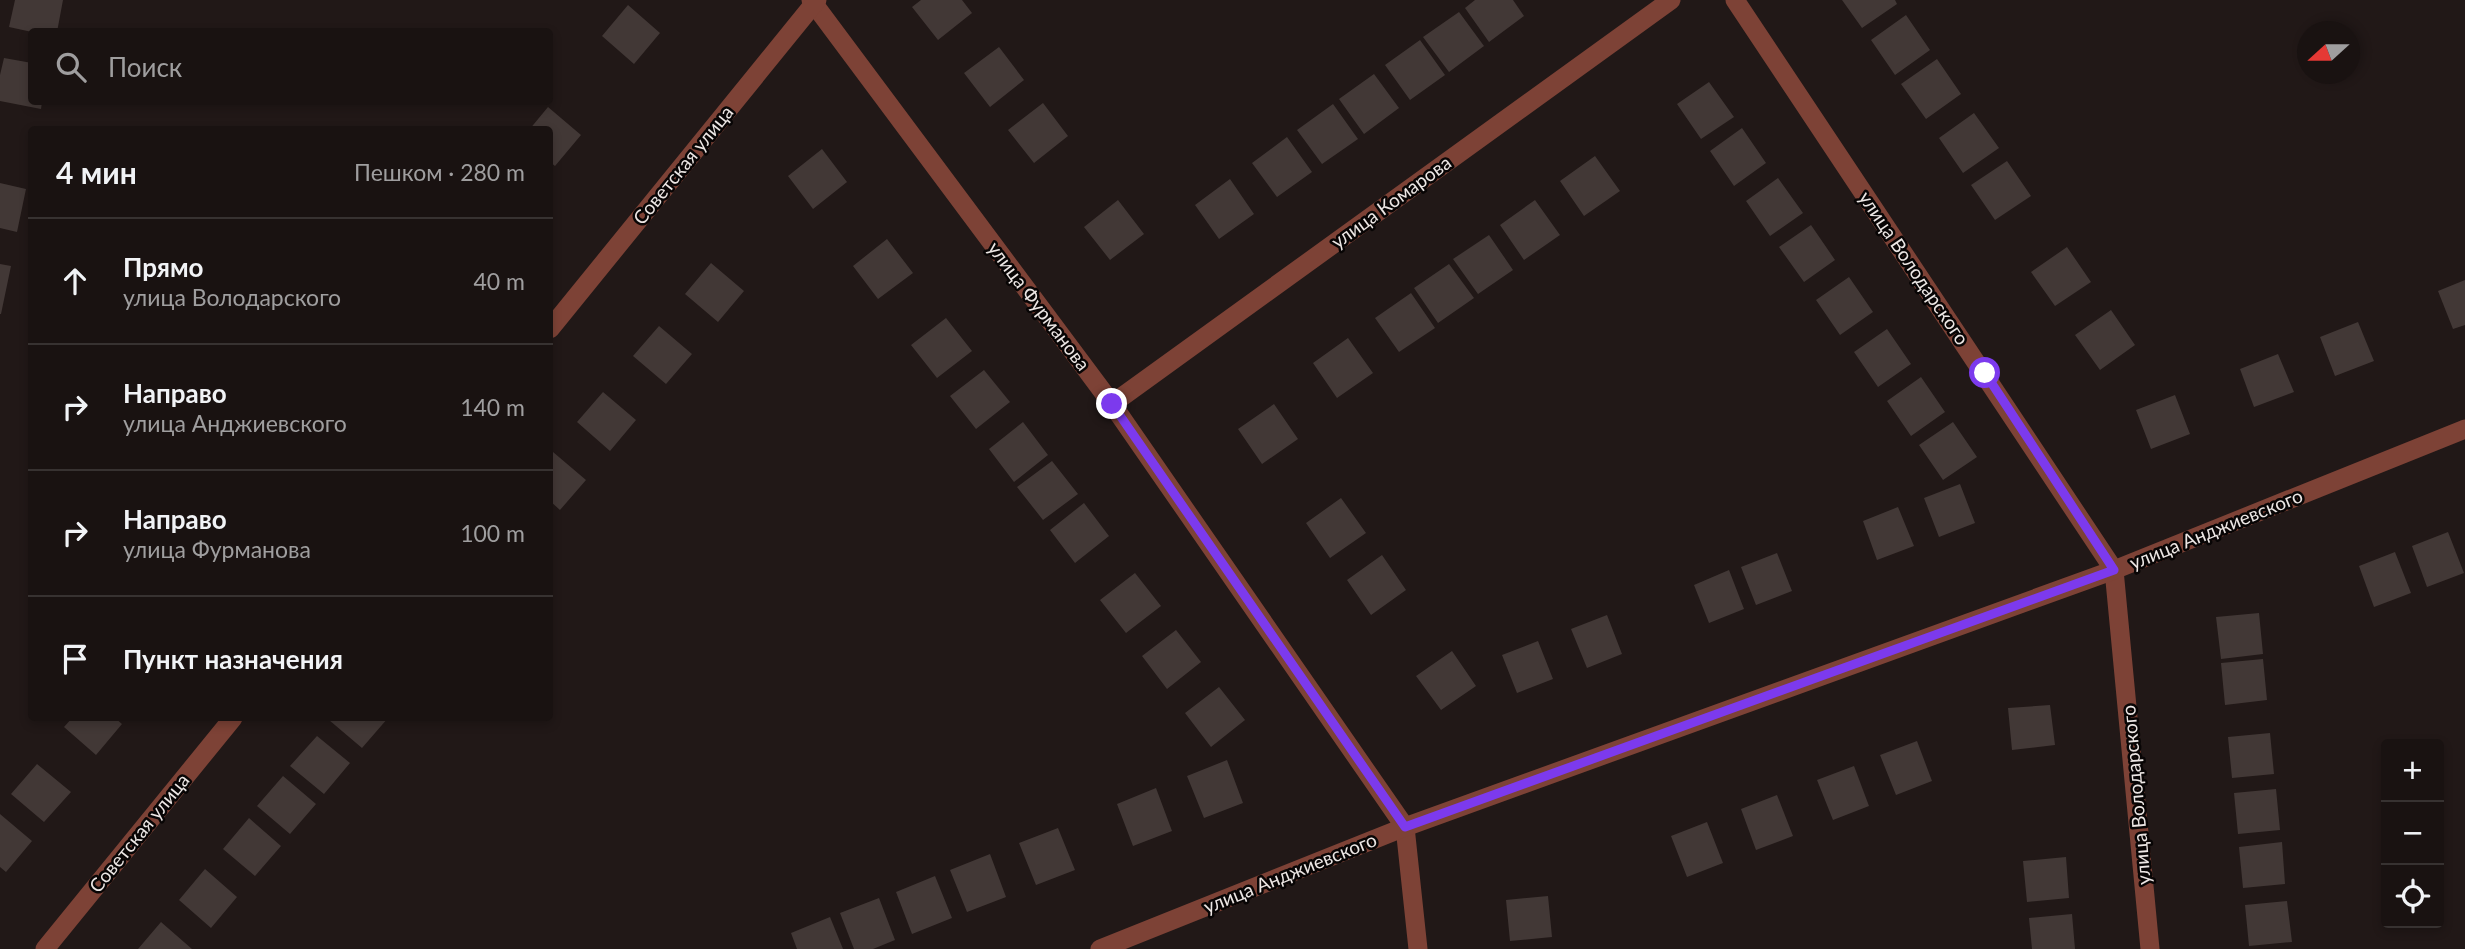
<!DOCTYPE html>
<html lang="ru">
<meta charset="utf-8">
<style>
:root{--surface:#191211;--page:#26201f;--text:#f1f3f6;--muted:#9f9e9f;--line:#373231}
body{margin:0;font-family:Lato,sans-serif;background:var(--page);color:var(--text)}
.controls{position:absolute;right:21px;bottom:21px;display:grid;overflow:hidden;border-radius:7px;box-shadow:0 4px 10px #0003}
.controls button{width:63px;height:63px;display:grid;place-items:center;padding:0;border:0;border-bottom:2px solid var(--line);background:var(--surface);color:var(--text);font:35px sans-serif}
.compass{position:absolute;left:2297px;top:21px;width:63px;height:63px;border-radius:50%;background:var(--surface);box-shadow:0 4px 10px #0003;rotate:249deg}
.stop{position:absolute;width:21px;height:21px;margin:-16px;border:5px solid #7c3aed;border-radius:50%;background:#fff}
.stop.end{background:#7c3aed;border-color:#fff;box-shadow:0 2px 7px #0008}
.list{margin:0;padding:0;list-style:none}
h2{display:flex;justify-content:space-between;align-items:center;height:91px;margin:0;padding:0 28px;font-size:30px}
h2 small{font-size:23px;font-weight:400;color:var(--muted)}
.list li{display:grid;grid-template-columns:46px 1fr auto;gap:21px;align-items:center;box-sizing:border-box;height:126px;padding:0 28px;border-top:2px solid var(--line)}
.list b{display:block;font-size:26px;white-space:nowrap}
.list p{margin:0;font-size:23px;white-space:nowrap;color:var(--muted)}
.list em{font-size:23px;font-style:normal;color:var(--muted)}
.icon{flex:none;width:38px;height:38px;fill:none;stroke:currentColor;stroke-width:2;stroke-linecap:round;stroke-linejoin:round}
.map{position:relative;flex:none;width:2465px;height:949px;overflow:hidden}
.search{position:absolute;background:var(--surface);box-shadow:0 4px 10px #0003;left:28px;top:28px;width:525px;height:77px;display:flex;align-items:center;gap:18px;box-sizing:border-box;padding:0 24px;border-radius:7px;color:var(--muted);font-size:26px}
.panel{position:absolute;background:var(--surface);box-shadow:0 4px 10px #0003;left:28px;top:126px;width:525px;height:595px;border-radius:7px}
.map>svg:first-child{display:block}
</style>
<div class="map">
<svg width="2465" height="949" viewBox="0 0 2465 949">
<rect width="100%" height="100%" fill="#211817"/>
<!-- building -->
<path fill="#423836" d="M 15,0 L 63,0 L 57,32 L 32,32 L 9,27 Z
M 921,0 L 962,0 L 972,13 L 938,40 L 912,7 Z
M 1475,0 L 1513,0 L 1524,16 L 1489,42 L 1465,8 Z
M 1842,0 L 1895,0 L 1897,4 L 1862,28 Z
M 628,5 L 660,33 L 634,64 L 602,36 Z
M 1459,12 L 1484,46 L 1449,72 L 1423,37 Z
M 1906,15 L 1930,50 L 1895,75 L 1871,40 Z
M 1420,40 L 1445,75 L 1410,100 L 1385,65 Z
M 999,47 L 1024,80 L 990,107 L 964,73 Z
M 4,58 L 32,63 L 32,102 L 42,102 L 41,109 L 0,101 L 0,75 Z
M 1937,59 L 1961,94 L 1926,119 L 1901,84 Z
M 1374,74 L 1399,108 L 1364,134 L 1339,99 Z
M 1709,82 L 1734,117 L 1701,139 L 1677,104 Z
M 1043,103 L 1068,136 L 1034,163 L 1008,130 Z
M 1333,104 L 1358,139 L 1322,164 L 1297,130 Z
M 548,107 L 581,135 L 555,166 L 550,162 L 550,130 L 529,130 Z
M 1974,113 L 1999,148 L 1963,173 L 1939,138 Z
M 1742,128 L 1766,163 L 1734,186 L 1710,151 Z
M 1287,137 L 1312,172 L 1277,197 L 1252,163 Z
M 822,149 L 847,182 L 813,209 L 788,176 Z
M 1595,156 L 1620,191 L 1584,216 L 1560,181 Z
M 2007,161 L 2031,196 L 1995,220 L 1971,185 Z
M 1778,178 L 1803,213 L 1770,236 L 1746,201 Z
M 1230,179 L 1254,214 L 1219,239 L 1195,205 Z
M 0,183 L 26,189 L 17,232 L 0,228 Z
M 1118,200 L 1144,234 L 1110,260 L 1084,227 Z
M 1535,200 L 1560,235 L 1524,260 L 1500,225 Z
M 1811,225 L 1835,260 L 1804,282 L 1779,247 Z
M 1489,235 L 1513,270 L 1478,294 L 1453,259 Z
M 887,239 L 913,273 L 878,299 L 853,266 Z
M 2067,247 L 2091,282 L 2055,306 L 2031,272 Z
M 711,263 L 744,291 L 718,322 L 685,294 Z
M 0,264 L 11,266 L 1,314 L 0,314 Z
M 1449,264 L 1474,298 L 1438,323 L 1414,288 Z
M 1849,277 L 1873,312 L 1840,335 L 1816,300 Z
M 2465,280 L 2465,325 L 2453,329 L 2438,291 Z
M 1411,293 L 1435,328 L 1399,352 L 1375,318 Z
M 2111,310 L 2135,345 L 2100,370 L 2075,335 Z
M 946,318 L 972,351 L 937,378 L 911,345 Z
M 2358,322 L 2374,361 L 2335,376 L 2320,337 Z
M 659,326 L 692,354 L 666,384 L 633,356 Z
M 1887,329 L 1911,364 L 1878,387 L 1854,352 Z
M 1348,338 L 1373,373 L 1337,398 L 1313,363 Z
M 2278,354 L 2294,392 L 2254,407 L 2240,369 Z
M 984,370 L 1010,402 L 976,429 L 950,396 Z
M 1921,377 L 1945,412 L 1911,436 L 1887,401 Z
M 603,392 L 636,420 L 610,451 L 577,422 Z
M 2175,395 L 2190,434 L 2151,449 L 2136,410 Z
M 1274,404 L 1298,439 L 1262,464 L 1238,429 Z
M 1023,422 L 1048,455 L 1014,482 L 989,449 Z
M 1953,422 L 1977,457 L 1943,480 L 1919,445 Z
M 553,452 L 586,480 L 560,510 L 550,501 L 550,457 Z
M 1052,461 L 1078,494 L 1043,520 L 1017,487 Z
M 1960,484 L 1975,523 L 1939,537 L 1924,498 Z
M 1341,498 L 1366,533 L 1330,558 L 1306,523 Z
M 1084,503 L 1109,536 L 1075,563 L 1050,530 Z
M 1898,507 L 1914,546 L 1877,560 L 1863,521 Z
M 2448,532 L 2464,573 L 2427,587 L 2412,546 Z
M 2395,552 L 2411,593 L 2374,607 L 2359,566 Z
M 1777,553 L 1792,591 L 1756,605 L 1741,567 Z
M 1382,555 L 1406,590 L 1371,615 L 1347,580 Z
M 1729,570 L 1744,609 L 1709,623 L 1694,585 Z
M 1135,573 L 1161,606 L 1126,633 L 1100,600 Z
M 2259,613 L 2263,654 L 2221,659 L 2216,617 Z
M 1607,615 L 1622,654 L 1587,668 L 1571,629 Z
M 1176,630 L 1201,662 L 1167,689 L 1142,656 Z
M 1538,641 L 1553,679 L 1517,693 L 1502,655 Z
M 1452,651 L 1476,686 L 1441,710 L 1416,676 Z
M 2263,659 L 2267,700 L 2225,705 L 2221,663 Z
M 1219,687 L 1245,720 L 1211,747 L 1185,713 Z
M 2050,705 L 2055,745 L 2012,750 L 2008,708 Z
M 72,718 L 115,718 L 122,724 L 96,755 L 64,727 Z
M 332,718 L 388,718 L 362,748 L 329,720 Z
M 2270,733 L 2274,774 L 2232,778 L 2228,737 Z
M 317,736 L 350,763 L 324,794 L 290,766 Z
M 1917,741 L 1932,781 L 1896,795 L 1880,755 Z
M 1227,760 L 1243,803 L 1204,818 L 1187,776 Z
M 37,764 L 71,792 L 44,822 L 11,794 Z
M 1854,766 L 1869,806 L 1833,820 L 1817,780 Z
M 283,776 L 316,804 L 290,834 L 257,806 Z
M 1156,788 L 1172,831 L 1133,846 L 1117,804 Z
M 2276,789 L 2280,830 L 2238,834 L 2234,793 Z
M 1777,795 L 1793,836 L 1756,850 L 1741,809 Z
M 0,814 L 32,841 L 6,872 L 0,867 Z
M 249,818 L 281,846 L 255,876 L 223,849 Z
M 1707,822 L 1723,863 L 1687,877 L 1671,836 Z
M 1058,828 L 1075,870 L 1036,885 L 1019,843 Z
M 2282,842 L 2285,884 L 2243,888 L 2239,847 Z
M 990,854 L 1006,897 L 967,912 L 950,870 Z
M 2066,857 L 2069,898 L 2027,902 L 2023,861 Z
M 205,869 L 237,897 L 211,928 L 179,900 Z
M 935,876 L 952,918 L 912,934 L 896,892 Z
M 1548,896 L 1552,937 L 1510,941 L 1506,900 Z
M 879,898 L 895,940 L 873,949 L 854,949 L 840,913 Z
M 2287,901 L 2292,942 L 2249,946 L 2245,905 Z
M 2072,914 L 2075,949 L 2032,949 L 2029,918 Z
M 830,917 L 843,949 L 797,949 L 791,933 Z
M 161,922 L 192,949 L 138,949 Z"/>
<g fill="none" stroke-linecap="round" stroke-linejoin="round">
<!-- minor -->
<path stroke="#7d4236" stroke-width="19" d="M 811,0 L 1112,404 L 1405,827 L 1418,949
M 1735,0 L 2114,570 L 2150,949
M 1112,404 L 1671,0"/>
<!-- tertiary -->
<path stroke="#7d4236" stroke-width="19" d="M 550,329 L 817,0
M 45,949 L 233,718
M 1100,949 L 1405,827 L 2114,570 L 2465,429"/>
</g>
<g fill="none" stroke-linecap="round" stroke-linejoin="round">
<!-- route -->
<path stroke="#7c3aed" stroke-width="9" d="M 1112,404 L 1405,827 L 2114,570 L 1985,373"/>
</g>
<g text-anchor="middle" stroke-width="5" stroke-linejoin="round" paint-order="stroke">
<!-- street labels -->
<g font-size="19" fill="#ece6e4" stroke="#080505">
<text transform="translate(683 165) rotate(-51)" y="7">Советская улица</text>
<text transform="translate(1391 202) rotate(-36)" y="7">улица Комарова</text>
<text transform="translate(1914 268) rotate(56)" y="7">улица Володарского</text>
<text transform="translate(1039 306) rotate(53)" y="7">улица Фурманова</text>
<text transform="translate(2216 529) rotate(-22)" y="7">улица Анджиевского</text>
<text transform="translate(2136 795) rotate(-95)" y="7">улица Володарского</text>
<text transform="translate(139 833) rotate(-51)" y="7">Советская улица</text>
<text transform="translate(1290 873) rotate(-22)" y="7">улица Анджиевского</text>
</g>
</g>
</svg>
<div class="controls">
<button>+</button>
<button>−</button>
<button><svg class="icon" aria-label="locate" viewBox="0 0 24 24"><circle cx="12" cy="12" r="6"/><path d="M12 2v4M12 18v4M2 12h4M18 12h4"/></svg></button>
</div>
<svg class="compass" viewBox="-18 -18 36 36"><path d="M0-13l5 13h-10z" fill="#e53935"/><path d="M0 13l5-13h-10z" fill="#9f9e9f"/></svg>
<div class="stop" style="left:1985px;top:373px"></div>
<div class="stop end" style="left:1112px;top:404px"></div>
<div class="search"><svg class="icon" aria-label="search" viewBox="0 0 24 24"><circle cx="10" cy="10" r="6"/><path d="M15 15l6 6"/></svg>Поиск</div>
<section class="panel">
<h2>4 мин<small>Пешком · 280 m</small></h2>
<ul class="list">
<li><svg class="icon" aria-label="ahead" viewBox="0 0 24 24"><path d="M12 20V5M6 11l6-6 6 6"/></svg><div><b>Прямо</b><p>улица Володарского</p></div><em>40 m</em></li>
<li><svg class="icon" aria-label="right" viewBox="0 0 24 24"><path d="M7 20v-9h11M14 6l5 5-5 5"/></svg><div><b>Направо</b><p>улица Анджиевского</p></div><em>140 m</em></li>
<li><svg class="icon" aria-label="right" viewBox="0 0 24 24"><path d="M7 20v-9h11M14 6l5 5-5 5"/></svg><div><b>Направо</b><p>улица Фурманова</p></div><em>100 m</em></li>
<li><svg class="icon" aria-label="arrive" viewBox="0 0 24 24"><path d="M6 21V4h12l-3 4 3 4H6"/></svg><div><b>Пункт назначения</b></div></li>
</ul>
</section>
</div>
